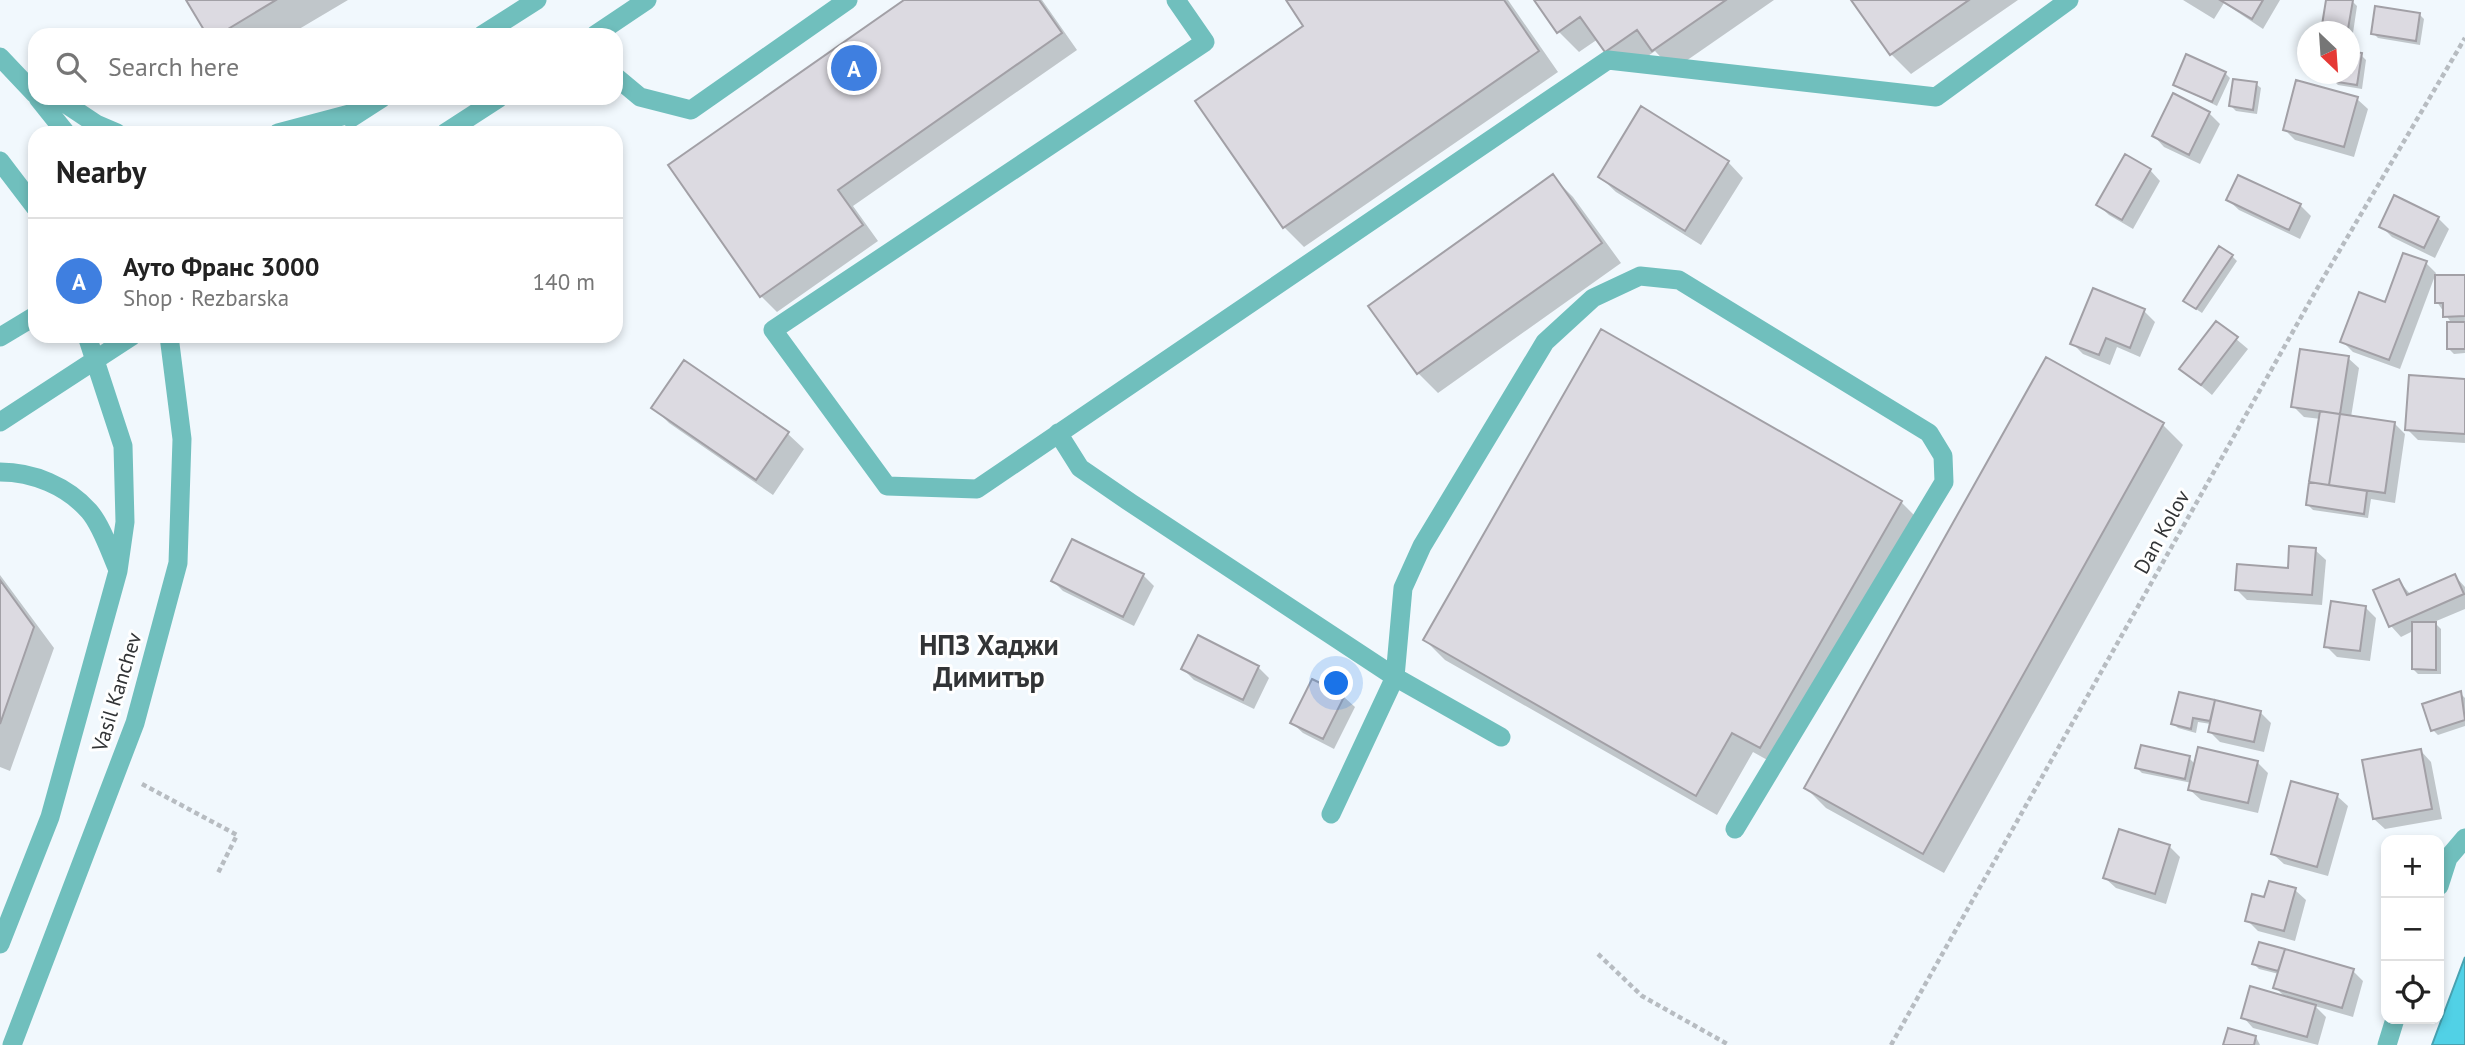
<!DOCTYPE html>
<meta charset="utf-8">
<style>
:root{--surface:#fff;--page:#f6f6f6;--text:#222;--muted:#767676;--line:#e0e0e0;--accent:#2563eb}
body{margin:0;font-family:"PT Sans",sans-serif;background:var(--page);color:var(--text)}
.controls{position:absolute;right:21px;bottom:21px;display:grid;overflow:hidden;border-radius:14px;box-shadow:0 4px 10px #0003}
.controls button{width:63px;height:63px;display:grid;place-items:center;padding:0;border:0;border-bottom:2px solid var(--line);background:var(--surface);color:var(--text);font:35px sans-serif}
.compass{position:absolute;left:2297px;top:21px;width:63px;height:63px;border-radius:50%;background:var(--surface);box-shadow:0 4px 10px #0003;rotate:155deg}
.you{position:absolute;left:1337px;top:684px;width:24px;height:24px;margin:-18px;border:5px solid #fff;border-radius:50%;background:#1a73e8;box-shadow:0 0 0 10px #1a73e833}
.badge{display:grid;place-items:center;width:46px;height:46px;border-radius:50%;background:var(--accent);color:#fff;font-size:23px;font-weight:700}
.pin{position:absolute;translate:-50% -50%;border:4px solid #fff;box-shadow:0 2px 7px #0006}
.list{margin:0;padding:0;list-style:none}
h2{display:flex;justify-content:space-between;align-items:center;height:91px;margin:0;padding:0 28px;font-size:30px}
h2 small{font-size:23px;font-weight:400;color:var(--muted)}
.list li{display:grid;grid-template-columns:46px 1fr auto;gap:21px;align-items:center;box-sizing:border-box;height:126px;padding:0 28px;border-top:2px solid var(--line)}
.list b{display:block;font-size:26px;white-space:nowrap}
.list p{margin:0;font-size:23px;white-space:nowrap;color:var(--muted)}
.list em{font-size:23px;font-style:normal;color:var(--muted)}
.icon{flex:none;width:38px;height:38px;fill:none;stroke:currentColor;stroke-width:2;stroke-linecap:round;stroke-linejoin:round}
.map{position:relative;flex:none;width:2465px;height:1045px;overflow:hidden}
.search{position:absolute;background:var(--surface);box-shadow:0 4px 10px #0003;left:28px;top:28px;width:595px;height:77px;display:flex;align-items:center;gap:18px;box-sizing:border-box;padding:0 24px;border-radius:21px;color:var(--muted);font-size:26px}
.panel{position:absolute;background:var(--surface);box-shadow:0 4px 10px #0003;left:28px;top:126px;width:595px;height:217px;border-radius:21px}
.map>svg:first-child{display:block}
</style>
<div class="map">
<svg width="2465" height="1045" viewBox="0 0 2465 1045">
<rect width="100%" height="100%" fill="#f1f8fd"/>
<!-- water -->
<path fill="#51d1e6" stroke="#48a2b1" stroke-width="2" d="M 2465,957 L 2465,1045 L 2432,1045 Z"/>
<!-- shadow -->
<path fill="#0003" d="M 188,0 L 348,0 L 289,35 L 209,35 Z
M 907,0 L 1042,0 L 1077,50 L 853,206 L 878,241 L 777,312 L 761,296 Z
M 1288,0 L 1508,0 L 1558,72 L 1304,247 L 1284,227 L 1306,26 Z
M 1536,0 L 1774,0 L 1673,70 L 1655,51 L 1627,71 L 1598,39 L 1579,52 L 1559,32 Z
M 1853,0 L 2018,0 L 1911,74 L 1891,54 Z
M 2183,0 L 2280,0 L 2263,29 L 2224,3 L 2214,19 Z
M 2327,0 L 2352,1 L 2357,6 L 2353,33 L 2329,29 L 2324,24 Z
M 2419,14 L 2424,19 L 2420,45 L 2378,38 L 2373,33 Z
M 2350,53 L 2361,55 L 2366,60 L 2362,89 L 2338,85 L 2333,80 L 2334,74 L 2350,74 Z
M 2225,73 L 2230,78 L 2217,106 L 2175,85 Z
M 2256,84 L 2261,88 L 2257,114 L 2236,111 L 2231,106 Z
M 2357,99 L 2368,109 L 2354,157 L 2295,140 L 2285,130 Z
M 2209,113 L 2220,124 L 2200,164 L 2164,147 L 2154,136 Z
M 1728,162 L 1743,178 L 1701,245 L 1616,192 L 1600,177 Z
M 2150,170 L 2160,181 L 2133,229 L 2109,215 L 2098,205 Z
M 1553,177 L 1573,197 L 1621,263 L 1438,393 L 1418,373 L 1370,307 Z
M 2228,200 L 2300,205 L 2311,216 L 2300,239 L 2239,210 Z
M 2438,218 L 2449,229 L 2435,258 L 2392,237 L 2381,226 Z
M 2232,256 L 2237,261 L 2202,313 L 2190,305 L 2185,300 Z
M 2426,263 L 2436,273 L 2400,369 L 2353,352 L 2342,341 L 2386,304 Z
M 2465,276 L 2465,353 L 2454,354 L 2449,349 L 2452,324 L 2437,302 Z
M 2094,290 L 2144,311 L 2155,322 L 2140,357 L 2117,347 L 2110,365 L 2083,354 L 2072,343 Z
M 2217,323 L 2248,349 L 2212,395 L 2181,369 Z
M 2348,358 L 2359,368 L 2351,417 L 2395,424 L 2405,434 L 2395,503 L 2371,499 L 2368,518 L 2313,510 L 2308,505 L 2321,419 L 2304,417 L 2293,406 Z
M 2046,360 L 2163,425 L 2183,445 L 1944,873 L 1826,808 L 1806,788 Z
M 684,362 L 788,434 L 804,449 L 773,495 L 669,423 L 653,407 Z
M 2465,381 L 2465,443 L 2418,440 L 2407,429 Z
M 1901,502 L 1921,522 L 1780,767 L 1753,752 L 1717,815 L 1445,660 L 1425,640 Z
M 2315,550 L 2326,560 L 2322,605 L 2247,600 L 2237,590 L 2289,570 Z
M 0,575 L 54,648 L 10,771 L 0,767 Z
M 1143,575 L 1154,586 L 1134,626 L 1063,591 L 1053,581 Z
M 2455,576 L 2465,587 L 2465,609 L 2434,622 L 2441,629 L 2441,674 L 2418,674 L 2413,669 L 2413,631 L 2401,637 L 2391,626 L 2399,581 L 2411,595 Z
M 2365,607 L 2376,618 L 2370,661 L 2337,657 L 2326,646 Z
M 1258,667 L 1269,678 L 1254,709 L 1194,680 L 1183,669 Z
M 2460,693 L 2465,698 L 2465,726 L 2438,735 L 2433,730 Z
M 2180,694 L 2260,712 L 2271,723 L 2264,752 L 2220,742 L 2210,732 L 2211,724 L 2198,722 L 2196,733 L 2178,728 L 2173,723 Z
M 1344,697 L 1355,707 L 1334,749 L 1303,733 L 1292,723 Z
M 2421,751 L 2431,762 L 2442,819 L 2385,829 L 2374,819 Z
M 2189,758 L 2196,765 L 2257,762 L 2268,773 L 2258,813 L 2201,800 L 2190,790 L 2192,783 L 2142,773 L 2137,768 Z
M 2337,796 L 2348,806 L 2328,876 L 2284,864 L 2273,854 Z
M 2169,846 L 2180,857 L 2166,904 L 2116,888 L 2105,878 Z
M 2295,890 L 2306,900 L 2295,941 L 2258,931 L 2247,920 L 2265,899 Z
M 2260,944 L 2353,971 L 2363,981 L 2353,1017 L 2315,1006 L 2326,1017 L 2318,1045 L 2253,1028 L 2243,1017 L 2287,999 L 2275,987 L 2279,974 L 2259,969 L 2254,964 Z
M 2256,1037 L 2260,1045 L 2225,1045 Z"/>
<!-- building -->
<path fill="#dcdae1" stroke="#a2a0a6" stroke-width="2" d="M 186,0 L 276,0 L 218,35 L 207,35 Z
M 904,0 L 1039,0 L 1062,33 L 838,190 L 863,225 L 760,297 L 668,165 Z
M 1286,0 L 1504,0 L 1539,51 L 1283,228 L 1195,101 L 1303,26 Z
M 1534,0 L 1726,0 L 1652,51 L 1637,30 L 1605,52 L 1580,17 L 1557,33 Z
M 1851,0 L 1969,0 L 1890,55 Z
M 2220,0 L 2263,0 L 2252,19 Z
M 2326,0 L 2353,0 L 2348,29 L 2322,25 Z
M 2375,6 L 2420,13 L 2416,41 L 2371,34 Z
M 2350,51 L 2362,53 L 2357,85 L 2331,81 L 2332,74 L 2350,74 Z
M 2186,54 L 2226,72 L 2212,102 L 2173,85 Z
M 2233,79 L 2257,82 L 2253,110 L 2229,106 Z
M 2296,80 L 2358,97 L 2344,147 L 2283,130 Z
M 2173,93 L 2210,112 L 2189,155 L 2152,136 Z
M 1641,106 L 1729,161 L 1685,231 L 1598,177 Z
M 2125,154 L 2151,169 L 2122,220 L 2096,205 Z
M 1553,174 L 1602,243 L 1417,374 L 1368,306 Z
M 2238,175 L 2301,204 L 2289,230 L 2226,200 Z
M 2394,195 L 2439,217 L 2424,248 L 2379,227 Z
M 2219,246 L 2233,255 L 2196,309 L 2183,301 Z
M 2403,253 L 2427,261 L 2389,360 L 2340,342 L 2359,292 L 2385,302 Z
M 2435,275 L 2465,275 L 2465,316 L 2443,317 L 2443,303 L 2435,303 Z
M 2093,288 L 2145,309 L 2130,348 L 2106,338 L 2099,355 L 2070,344 Z
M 2216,321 L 2238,337 L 2201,385 L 2179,369 Z
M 2447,322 L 2465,322 L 2465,349 L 2447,349 Z
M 1601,329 L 1902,501 L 1760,748 L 1732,733 L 1696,796 L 1423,640 Z
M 2300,349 L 2349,356 L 2340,414 L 2291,407 Z
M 2046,357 L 2164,423 L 1923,854 L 1804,788 Z
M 684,360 L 789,432 L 756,480 L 651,408 Z
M 2409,375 L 2465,379 L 2465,434 L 2405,430 Z
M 2320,411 L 2340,414 L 2329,485 L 2309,482 Z
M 2340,414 L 2395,422 L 2385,493 L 2329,485 Z
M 2309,482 L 2367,491 L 2364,514 L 2306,505 Z
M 1072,539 L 1144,574 L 1123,617 L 1051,581 Z
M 2289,546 L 2316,548 L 2312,595 L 2235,590 L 2237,564 L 2288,568 Z
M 2455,574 L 2464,594 L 2389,627 L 2373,590 L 2399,579 L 2407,595 Z
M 0,580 L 34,627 L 0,724 Z
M 2331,601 L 2366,606 L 2360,651 L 2324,647 Z
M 2412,622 L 2436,622 L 2436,670 L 2412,669 Z
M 1198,635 L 1259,666 L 1243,700 L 1181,669 Z
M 1312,679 L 1345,695 L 1323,739 L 1290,723 Z
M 2461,691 L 2465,720 L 2431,731 L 2422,704 Z
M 2179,692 L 2215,700 L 2210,721 L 2193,718 L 2191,729 L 2171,724 Z
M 2215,700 L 2261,711 L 2254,742 L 2208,732 Z
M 2141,745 L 2190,756 L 2185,779 L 2135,768 Z
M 2198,747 L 2258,761 L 2248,803 L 2188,790 Z
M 2421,749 L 2432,809 L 2373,819 L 2362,760 Z
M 2291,781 L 2338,794 L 2317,867 L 2271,854 Z
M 2119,829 L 2170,845 L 2155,894 L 2103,878 Z
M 2269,881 L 2296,888 L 2284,931 L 2245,921 L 2252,894 L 2264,897 Z
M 2259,942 L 2285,949 L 2278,971 L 2252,964 Z
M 2285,949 L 2354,969 L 2342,1008 L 2273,988 Z
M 2250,986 L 2316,1005 L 2307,1037 L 2241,1018 Z
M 2228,1028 L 2256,1036 L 2254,1045 L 2223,1045 Z"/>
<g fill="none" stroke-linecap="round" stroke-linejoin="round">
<!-- path -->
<path stroke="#b7bcc1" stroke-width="4.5" stroke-dasharray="5 3.5" stroke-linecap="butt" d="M 142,784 L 237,835 L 218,873
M 1598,954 L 1642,996 L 1729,1045
M 1891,1045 L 2318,287 L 2465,38"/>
<!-- service -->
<path stroke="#70bfbd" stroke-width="19" d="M 1176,0 L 1205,42 L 773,330 L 887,486 L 977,489 L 1608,60 L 1936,97 L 2069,0
M 616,77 L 640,97 L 691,110 L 848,0
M 1058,433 L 1080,468 L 1131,503 L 1395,677 L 1501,737
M 1331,814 L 1395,677 L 1403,588 L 1422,546 L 1545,342 L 1593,298 L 1640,276 L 1679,280 L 1929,433 L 1943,456 L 1944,482 L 1735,829"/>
<!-- minor -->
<path stroke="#70bfbd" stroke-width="19" d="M 2439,886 L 2448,858 L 2465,838
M 2387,1045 L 2395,1019"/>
<!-- tertiary -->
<path stroke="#70bfbd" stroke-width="19" d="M 482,35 L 537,0
M 595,35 L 647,0
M 0,57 L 35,94
M 38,98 L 66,133
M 57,98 L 96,124 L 117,133
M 351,118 L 382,98
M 278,133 L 361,111
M 445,133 L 499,98
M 0,161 L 35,207
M 0,337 L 35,316
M 0,422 L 132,336
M 0,472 C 33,472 67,486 89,511 C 102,526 110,552 118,570
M 0,944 L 50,817 L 118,571 L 125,522 L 123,446 L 87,336
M 12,1045 L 135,723 L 178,563 L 182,439 L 169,336"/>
</g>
<g text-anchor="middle" stroke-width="6" stroke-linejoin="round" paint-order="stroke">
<!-- street labels -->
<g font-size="21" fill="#323436" stroke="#fff">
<text transform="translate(2162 532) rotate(-61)" y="7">Dan Kolov</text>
<text transform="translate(117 692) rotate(-73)" y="7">Vasil Kanchev</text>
</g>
<!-- district labels -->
<g font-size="28" font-weight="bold" fill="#323436" stroke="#fff">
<text x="989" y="655">НПЗ Хаджи<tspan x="989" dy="32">Димитър</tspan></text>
</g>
</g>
</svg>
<div class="controls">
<button>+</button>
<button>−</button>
<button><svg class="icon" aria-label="locate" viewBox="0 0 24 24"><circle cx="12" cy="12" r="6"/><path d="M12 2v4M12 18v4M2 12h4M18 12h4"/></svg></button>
</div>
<svg class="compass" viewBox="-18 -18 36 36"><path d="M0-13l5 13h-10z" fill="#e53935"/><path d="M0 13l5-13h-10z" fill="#767676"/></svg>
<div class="you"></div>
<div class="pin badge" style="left:854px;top:68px;background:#3f7fe0">A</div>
<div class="search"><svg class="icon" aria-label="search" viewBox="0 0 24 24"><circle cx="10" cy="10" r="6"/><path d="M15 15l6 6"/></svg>Search here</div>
<section class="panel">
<h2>Nearby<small></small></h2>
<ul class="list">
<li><span class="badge" style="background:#3f7fe0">A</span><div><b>Ауто Франс 3000</b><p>Shop · Rezbarska</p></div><em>140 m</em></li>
</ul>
</section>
</div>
